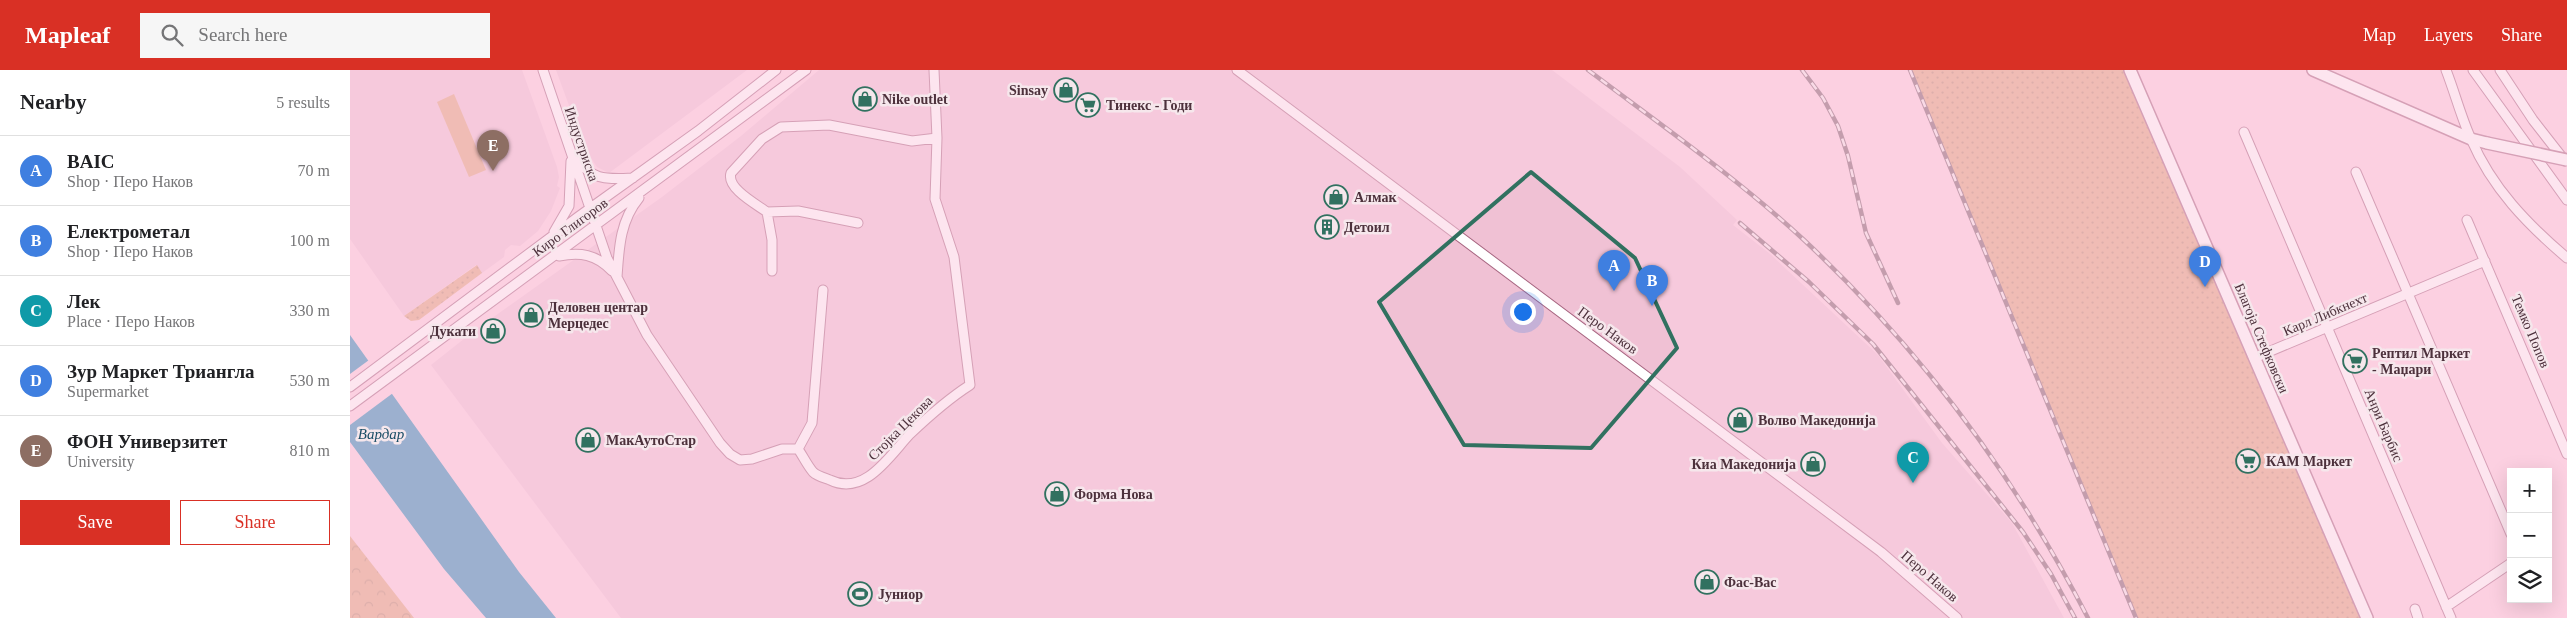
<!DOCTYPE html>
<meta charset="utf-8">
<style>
:root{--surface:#fff;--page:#f6f6f6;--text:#202124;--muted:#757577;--line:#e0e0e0;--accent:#d93025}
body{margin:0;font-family:Georgia,serif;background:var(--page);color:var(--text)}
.controls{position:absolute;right:15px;bottom:15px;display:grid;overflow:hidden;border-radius:0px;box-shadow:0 5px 20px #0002}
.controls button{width:45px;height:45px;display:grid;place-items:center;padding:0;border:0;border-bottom:1px solid var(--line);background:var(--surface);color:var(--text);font:25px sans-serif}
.you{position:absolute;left:1172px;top:241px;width:18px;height:18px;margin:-12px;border:4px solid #fff;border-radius:50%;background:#1a73e8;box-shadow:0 0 0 8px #1a73e833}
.badge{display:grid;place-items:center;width:32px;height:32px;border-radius:50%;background:var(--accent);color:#fff;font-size:16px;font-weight:700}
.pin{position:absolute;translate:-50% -41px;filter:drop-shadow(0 1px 2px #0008)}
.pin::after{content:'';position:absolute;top:26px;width:18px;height:15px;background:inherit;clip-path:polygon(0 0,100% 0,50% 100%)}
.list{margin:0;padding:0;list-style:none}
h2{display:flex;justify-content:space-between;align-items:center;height:65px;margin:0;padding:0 20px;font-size:21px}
h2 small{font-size:16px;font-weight:400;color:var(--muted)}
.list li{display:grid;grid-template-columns:32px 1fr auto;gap:15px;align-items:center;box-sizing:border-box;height:70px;padding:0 20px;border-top:1px solid var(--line)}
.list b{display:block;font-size:19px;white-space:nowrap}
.list p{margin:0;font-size:16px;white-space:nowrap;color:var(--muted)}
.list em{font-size:16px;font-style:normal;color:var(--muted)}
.actions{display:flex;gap:10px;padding:15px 20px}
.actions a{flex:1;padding:11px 0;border:1px solid var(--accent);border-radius:0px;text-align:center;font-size:18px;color:var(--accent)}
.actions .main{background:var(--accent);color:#fff}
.icon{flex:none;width:28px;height:28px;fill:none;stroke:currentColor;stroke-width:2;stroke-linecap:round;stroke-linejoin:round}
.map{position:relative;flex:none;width:2217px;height:548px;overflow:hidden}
header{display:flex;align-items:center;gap:30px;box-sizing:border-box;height:70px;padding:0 25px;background:var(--accent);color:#fff}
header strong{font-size:24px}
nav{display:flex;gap:28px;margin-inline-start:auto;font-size:18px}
.search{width:350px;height:45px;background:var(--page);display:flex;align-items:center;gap:12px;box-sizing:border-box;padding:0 18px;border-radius:0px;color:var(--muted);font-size:19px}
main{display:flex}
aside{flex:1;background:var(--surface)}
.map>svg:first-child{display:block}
</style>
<header>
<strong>Mapleaf</strong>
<div class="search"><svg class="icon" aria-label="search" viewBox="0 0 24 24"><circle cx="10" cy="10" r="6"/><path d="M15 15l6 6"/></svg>Search here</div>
<nav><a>Map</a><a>Layers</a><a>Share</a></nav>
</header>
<main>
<aside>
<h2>Nearby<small>5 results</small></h2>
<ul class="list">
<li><span class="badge" style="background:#3f7fe0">A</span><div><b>BAIC</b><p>Shop · Перо Наков</p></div><em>70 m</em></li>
<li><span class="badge" style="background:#3f7fe0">B</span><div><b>Електрометал</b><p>Shop · Перо Наков</p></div><em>100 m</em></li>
<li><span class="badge" style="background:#0f9aa8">C</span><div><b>Лек</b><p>Place · Перо Наков</p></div><em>330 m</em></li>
<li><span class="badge" style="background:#3f7fe0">D</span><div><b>Зур Маркет Триангла</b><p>Supermarket</p></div><em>530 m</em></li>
<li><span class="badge" style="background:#8d6e63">E</span><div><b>ФОН Универзитет</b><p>University</p></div><em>810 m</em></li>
</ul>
<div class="actions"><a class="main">Save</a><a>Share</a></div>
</aside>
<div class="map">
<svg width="2217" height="548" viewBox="0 0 2217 548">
<defs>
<pattern id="grass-dots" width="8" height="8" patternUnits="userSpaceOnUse" patternTransform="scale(1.25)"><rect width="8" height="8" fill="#e2a57f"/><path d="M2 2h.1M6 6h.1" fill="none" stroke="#b98769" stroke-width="1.8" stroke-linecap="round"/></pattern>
<pattern id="park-crowns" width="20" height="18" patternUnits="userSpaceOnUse" patternTransform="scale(1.25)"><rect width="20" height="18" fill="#e2a57f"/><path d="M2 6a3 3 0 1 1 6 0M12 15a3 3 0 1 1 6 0" fill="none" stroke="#b98769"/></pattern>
</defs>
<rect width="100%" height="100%" fill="#fcd0e1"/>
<!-- built -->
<path fill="#f0c1d4" d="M 0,0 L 172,0 L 207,97 L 209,107 L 207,116 L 210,118 L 201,141 L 188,161 L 170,176 L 161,175 L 155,180 L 154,187 L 132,203 L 126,195 L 54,246 L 0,169 Z
M 206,0 L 397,0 L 259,103 L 247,97 L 235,79 Z
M 469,0 L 1202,0 L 1330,97 L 1387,150 L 1383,155 L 1419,183 L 1528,285 L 1592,373 L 1662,453 L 1714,548 L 271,548 L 81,295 L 124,261 L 312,127 L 391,66 Z"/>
<!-- grass -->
<path fill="url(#grass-dots)" d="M 1560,0 L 1777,0 L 2017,548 L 1786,548 Z
M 127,195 L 132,203 L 69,250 L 61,251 L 54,246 Z"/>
<!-- park -->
<path fill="url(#park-crowns)" d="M 0,466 L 64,548 L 0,548 Z"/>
<!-- garden -->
<path fill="#e2a57f" d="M 104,24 L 136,100 L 119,107 L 87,32 Z"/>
<!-- water -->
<path fill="#288bb8" d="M 0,265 L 169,502 L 206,548 L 136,548 L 94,499 L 0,372 Z"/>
<!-- pier -->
<path fill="#fcd0e1" d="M 19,290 L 43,323 L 0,355 L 0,304 Z"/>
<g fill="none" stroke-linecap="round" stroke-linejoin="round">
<!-- minor casing -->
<g stroke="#a86782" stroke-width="11">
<path id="minor" d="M 193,0 L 257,188 L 297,265 L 370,373 L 380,384 L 390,390 L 402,389 L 432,379 L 448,379 C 453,386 457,395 463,402 C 467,406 475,408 480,410 C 515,427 540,385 560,364 C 579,346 598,329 620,315 L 604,187 L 585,129 L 587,68 L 584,0
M 887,0 L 1531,482 L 1607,548
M 2096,0 C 2105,23 2111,47 2121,69 C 2142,118 2177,154 2217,188
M 2123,0 L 2217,130
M 2150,0 L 2183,50 L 2215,91
M 1894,62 L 2101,548
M 225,87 C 243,111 255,109 283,108
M 2006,102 L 2161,464
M 417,142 L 422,170 L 422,201
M 2117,150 L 2217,384
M 508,153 L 448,141 L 417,142 C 406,134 376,118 381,103 L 412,69 L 431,57 L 479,55 L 562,71 L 587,68
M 204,162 L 219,136 L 221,91
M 209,186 C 230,182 246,184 262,201
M 267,207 C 269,178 270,151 289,128
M 1904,288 L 2135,191
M 0,317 L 228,147 L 348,61 L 426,0
M 0,336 L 456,0
M 448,379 L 462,353 L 473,220
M 2096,537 L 2161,493
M 2065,539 L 2068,548"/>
</g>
<!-- major casing -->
<g stroke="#a86782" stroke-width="14">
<path id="major" d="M 1780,0 L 2017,548
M 1963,0 L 2121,69 L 2137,73"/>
</g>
<!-- minor -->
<use href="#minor" stroke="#fff" stroke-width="9"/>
<!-- major -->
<use href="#major" stroke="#fff" stroke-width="11"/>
<!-- rail casing -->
<g stroke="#82616e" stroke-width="4.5">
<path id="rail" d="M 1238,0 C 1311,55 1387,108 1454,170 C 1571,280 1665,406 1738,548
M 1452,0 L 1473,28 L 1488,56 L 1498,86 L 1516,163 L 1548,233
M 1560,0 L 1786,548
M 1390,153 L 1459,212 L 1523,274 L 1673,462 L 1701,504 L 1725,548"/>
</g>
<!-- rail -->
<use href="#rail" stroke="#f6e7ec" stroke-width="2.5" stroke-dasharray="8" stroke-linecap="butt"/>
<!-- major-bridge casing -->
<g stroke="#a86782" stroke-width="14" stroke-linecap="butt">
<path id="major-bridge" d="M 2137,73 L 2217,90"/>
</g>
<!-- major-bridge -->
<use href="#major-bridge" stroke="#fff" stroke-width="11"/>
</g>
<!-- marked area -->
<path d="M0 0H2217V548H0ZM 1181,102 L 1285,188 L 1327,278 L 1241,378 L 1114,375 L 1029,232 Z" fill="#fcd0e1" fill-opacity=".55" fill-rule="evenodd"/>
<path fill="none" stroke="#317160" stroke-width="4" stroke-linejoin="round" d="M 1181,102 L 1285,188 L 1327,278 L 1241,378 L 1114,375 L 1029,232 Z"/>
<!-- icons -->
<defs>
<g id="shop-ring" transform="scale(1.25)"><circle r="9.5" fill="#f6e7ec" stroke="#317160" stroke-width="1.5"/><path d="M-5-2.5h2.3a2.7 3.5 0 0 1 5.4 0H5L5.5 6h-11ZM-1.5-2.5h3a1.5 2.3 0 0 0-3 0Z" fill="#317160"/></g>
<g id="supermarket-ring" transform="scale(1.25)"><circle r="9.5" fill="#f6e7ec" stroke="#317160" stroke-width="1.5"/><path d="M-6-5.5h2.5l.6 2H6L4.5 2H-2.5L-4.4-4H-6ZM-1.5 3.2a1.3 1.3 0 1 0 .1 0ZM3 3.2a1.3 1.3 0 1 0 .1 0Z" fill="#317160"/></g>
<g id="building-ring" transform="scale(1.25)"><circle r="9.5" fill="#f6e7ec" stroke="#317160" stroke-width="1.5"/><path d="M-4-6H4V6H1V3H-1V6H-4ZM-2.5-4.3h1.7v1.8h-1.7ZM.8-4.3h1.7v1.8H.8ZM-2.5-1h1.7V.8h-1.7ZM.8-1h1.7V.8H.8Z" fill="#317160"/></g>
<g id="stadium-ring" transform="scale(1.25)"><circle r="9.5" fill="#f6e7ec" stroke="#317160" stroke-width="1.5"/><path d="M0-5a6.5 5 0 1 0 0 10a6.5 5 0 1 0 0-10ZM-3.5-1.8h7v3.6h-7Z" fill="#317160"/></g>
</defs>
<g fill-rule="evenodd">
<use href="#shop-ring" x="716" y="20"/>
<use href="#shop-ring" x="515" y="29"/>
<use href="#supermarket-ring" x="738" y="35"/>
<use href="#shop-ring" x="986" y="127"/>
<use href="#building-ring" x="977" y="157"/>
<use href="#shop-ring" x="181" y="245"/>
<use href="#shop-ring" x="143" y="261"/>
<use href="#supermarket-ring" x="2005" y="291"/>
<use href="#shop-ring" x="1390" y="350"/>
<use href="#shop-ring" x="238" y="370"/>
<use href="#supermarket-ring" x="1898" y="391"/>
<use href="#shop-ring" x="1463" y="394"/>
<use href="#shop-ring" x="707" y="424"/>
<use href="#shop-ring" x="1357" y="512"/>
<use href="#stadium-ring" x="510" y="524"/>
</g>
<g text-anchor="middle" stroke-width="5" stroke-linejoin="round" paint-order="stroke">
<!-- poi labels -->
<g font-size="14" font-weight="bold" fill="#4d313c" stroke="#f6e7ec" text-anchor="start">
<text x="698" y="25" text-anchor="end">Sinsay</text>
<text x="532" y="34">Nike outlet</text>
<text x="756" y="40">Тинекс - Годи</text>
<text x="1004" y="132">Алмак</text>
<text x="994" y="162">Детоил</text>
<text x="198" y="242">Деловен центар<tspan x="198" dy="16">Мерцедес</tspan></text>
<text x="126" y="266" text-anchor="end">Дукати</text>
<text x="2022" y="288">Рептил Маркет<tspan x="2022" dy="16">- Маџари</tspan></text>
<text x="1408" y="355">Волво Македонија</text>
<text x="256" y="375">МакАутоСтар</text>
<text x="1916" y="396">КАМ Маркет</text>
<text x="1446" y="399" text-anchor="end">Киа Македонија</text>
<text x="724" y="429">Форма Нова</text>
<text x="1374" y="517">Фас-Вас</text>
<text x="528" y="529">Јуниор</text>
</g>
<!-- street labels -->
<g font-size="14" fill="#4d313c" stroke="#f6e7ec">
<text transform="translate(232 74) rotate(71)" y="5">Индустриска</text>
<text transform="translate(220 157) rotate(-36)" y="5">Киро Глигоров</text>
<text transform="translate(1975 244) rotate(-23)" y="5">Карл Либкнехт</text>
<text transform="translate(1258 260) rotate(36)" y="5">Перо Наков</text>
<text transform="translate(2181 261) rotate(67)" y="5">Темко Попов</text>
<text transform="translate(1912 268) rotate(67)" y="5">Благоја Стефковски</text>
<text transform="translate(2034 355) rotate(67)" y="5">Анри Барбис</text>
<text transform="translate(550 358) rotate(-45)" y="5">Стојка Цекова</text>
<text transform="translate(1580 506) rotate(41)" y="5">Перо Наков</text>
</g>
<!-- water labels -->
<g font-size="15" font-style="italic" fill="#1a4d66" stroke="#f6e7ec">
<text x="31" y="369">Вардар</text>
</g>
</g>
</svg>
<div class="controls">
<button>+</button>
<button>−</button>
<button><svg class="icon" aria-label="layers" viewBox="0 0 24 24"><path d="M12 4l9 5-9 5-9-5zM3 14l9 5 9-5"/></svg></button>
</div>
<div class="you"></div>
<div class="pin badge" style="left:1264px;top:221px;background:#3f7fe0">A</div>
<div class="pin badge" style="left:1302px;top:236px;background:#3f7fe0">B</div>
<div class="pin badge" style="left:1563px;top:413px;background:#0f9aa8">C</div>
<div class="pin badge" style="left:1855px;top:217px;background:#3f7fe0">D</div>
<div class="pin badge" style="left:143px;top:101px;background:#8d6e63">E</div>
</div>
</main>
